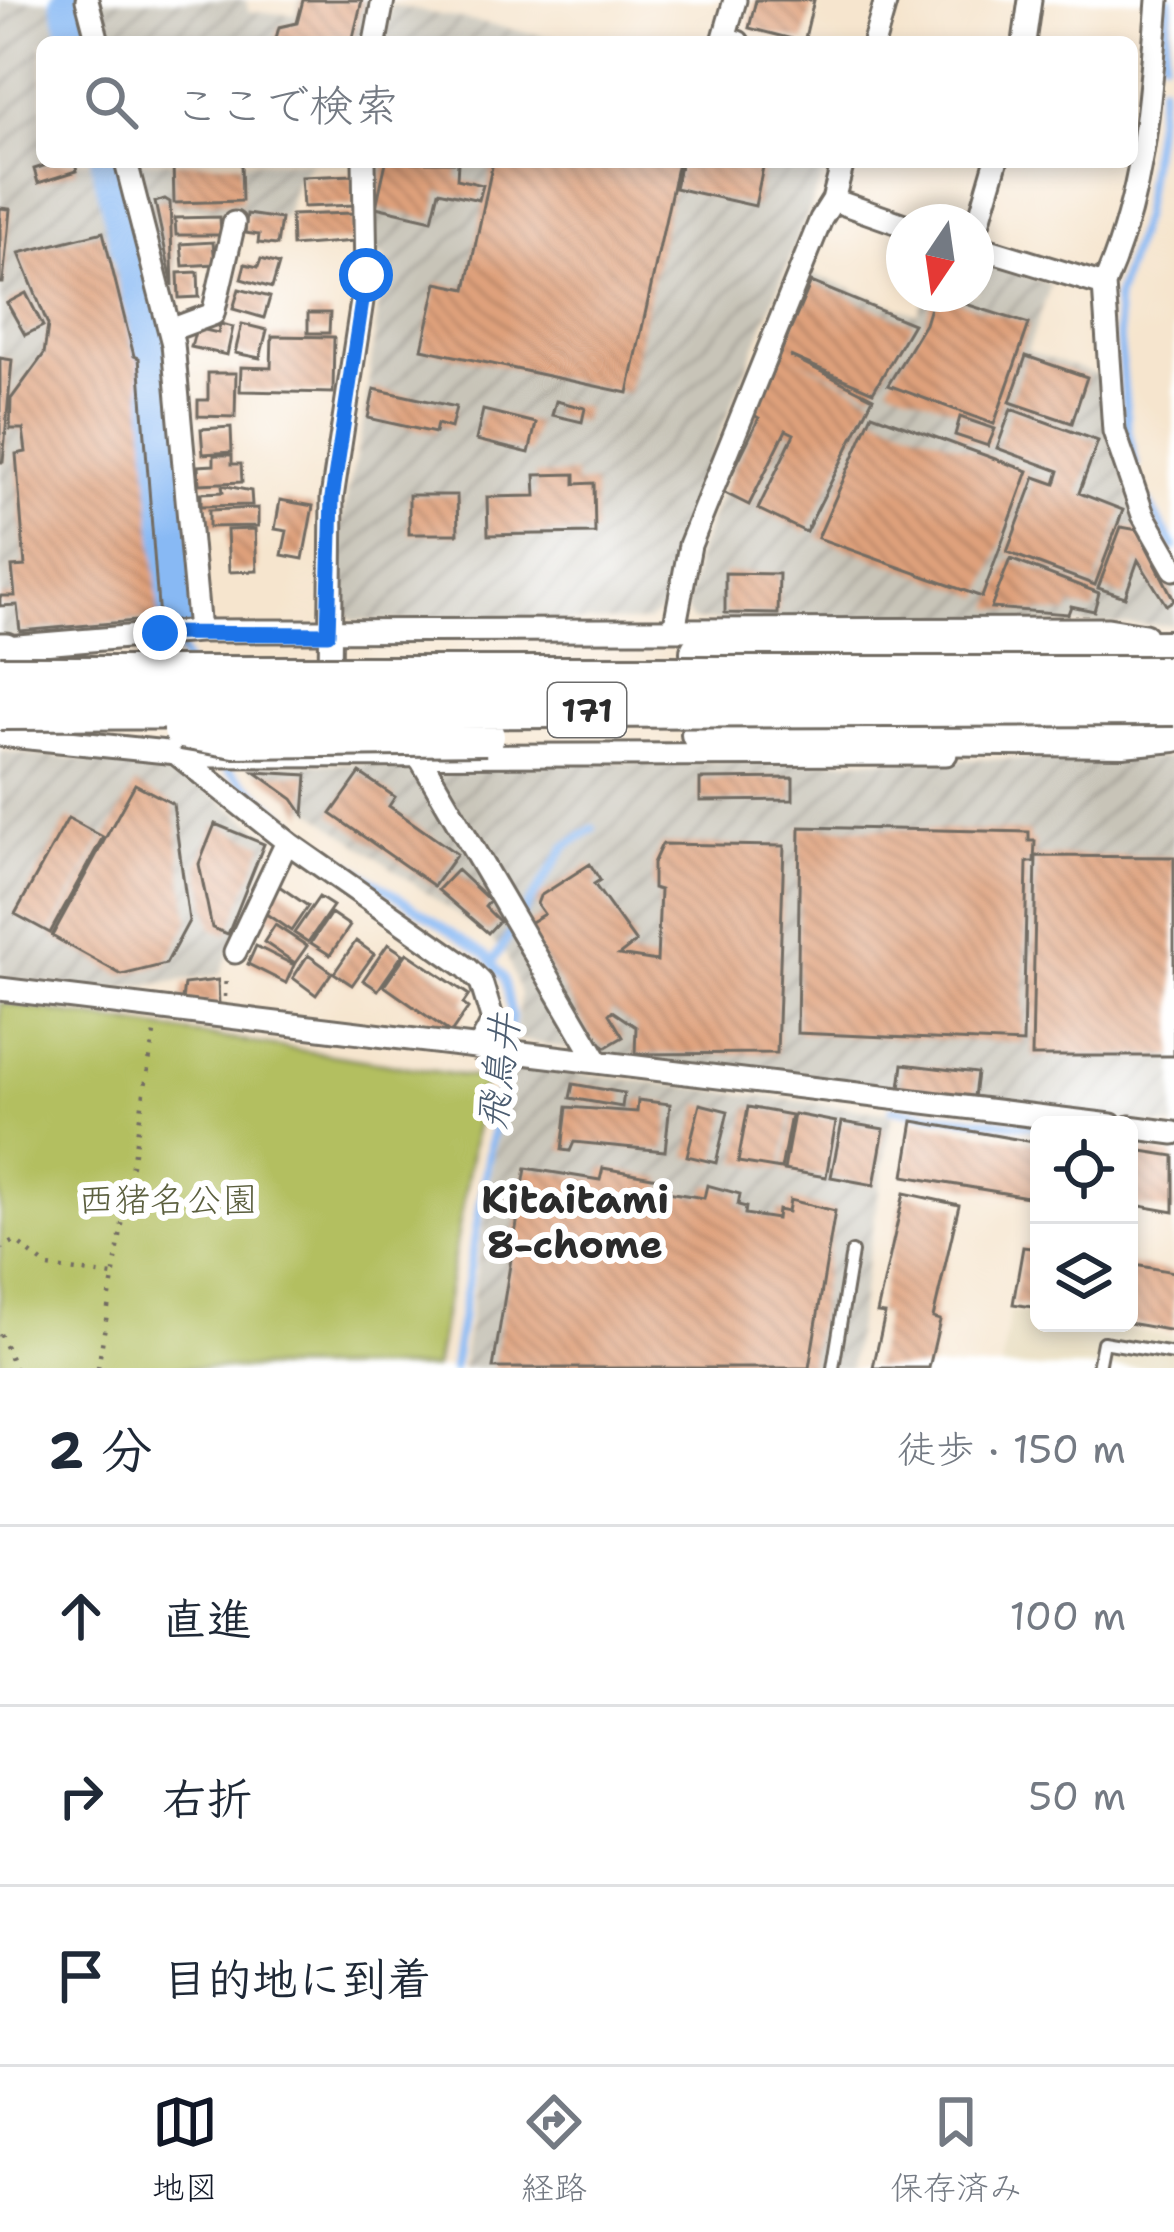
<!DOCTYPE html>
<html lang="ja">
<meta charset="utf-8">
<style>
:root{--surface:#fff;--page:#f2f2f3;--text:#1f2937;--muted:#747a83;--line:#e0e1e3;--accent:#111827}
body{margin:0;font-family:"Shantell Sans","Klee One",sans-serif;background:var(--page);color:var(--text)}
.controls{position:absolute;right:36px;bottom:36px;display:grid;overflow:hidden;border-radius:18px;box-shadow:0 6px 18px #0003}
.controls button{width:108px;height:108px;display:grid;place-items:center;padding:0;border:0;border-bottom:3px solid var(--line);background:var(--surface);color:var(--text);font:60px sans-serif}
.compass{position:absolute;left:886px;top:204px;width:108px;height:108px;border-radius:50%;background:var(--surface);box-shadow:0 6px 18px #0003;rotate:193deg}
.stop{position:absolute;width:36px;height:36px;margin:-27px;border:9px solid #1a73e8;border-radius:50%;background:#fff}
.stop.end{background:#1a73e8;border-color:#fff;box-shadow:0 3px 12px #0008}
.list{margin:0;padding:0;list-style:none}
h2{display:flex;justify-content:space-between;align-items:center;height:156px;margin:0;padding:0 48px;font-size:51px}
h2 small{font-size:39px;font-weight:400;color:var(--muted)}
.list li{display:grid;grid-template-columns:78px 1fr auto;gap:36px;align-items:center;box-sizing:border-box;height:180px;padding:0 48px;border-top:3px solid var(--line)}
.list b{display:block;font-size:45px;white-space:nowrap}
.list em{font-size:39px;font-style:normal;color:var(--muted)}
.icon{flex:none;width:66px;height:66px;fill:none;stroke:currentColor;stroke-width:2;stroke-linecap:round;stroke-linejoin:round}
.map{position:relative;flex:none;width:1174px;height:1368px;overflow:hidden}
.search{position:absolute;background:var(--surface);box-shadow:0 6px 18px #0003;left:36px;right:36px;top:36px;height:132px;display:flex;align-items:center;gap:30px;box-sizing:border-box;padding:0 42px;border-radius:18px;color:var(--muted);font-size:45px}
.sheet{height:696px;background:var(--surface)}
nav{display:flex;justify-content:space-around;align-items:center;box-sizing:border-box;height:168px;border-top:3px solid var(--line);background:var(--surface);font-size:33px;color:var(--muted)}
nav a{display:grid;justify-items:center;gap:6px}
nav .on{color:var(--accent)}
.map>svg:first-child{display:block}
</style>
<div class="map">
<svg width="1174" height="1368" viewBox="0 0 1174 1368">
<defs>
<pattern id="industrial-furrows" width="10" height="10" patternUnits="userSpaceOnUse" patternTransform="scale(3)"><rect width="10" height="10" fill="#c8c4b8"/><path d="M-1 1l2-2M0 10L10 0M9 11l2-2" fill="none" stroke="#a39f96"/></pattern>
<pattern id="building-back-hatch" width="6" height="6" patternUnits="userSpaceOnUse" patternTransform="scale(3)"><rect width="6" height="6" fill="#dfa17c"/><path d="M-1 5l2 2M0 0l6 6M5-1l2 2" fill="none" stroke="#b58366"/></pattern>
</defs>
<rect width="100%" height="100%" fill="#fff"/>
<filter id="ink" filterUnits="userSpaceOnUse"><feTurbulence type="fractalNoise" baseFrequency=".00833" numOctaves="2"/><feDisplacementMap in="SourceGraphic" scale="24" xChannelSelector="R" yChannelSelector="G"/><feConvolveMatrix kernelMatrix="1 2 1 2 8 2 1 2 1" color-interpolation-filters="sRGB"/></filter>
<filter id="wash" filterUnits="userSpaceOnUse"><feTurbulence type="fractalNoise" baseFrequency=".004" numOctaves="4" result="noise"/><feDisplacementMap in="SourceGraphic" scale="48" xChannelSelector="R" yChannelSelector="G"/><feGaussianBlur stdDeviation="2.7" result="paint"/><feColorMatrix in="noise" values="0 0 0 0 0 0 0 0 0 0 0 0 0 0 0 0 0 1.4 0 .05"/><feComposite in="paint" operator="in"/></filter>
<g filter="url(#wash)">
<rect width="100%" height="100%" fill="#f6e5ce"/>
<!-- built -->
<path fill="#e6daba" d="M 1010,1311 L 1039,1315 L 1039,1323 L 1086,1323 L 1174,1337 L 1174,1368 L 1001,1368 Z"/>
<!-- industrial -->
<path fill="url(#industrial-furrows)" d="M 0,0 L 246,0 L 248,11 L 296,15 L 300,0 L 378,0 L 370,42 L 42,42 L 42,162 L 311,162 L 295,184 L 285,218 L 173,207 L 178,311 L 142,329 L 163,621 L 0,638 Z
M 391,5 L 549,37 L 662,42 L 384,42 Z
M 373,162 L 828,162 L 686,520 L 667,606 L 647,622 L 354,621 L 340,608 L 340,528 L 363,424 L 385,256 L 373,252 Z
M 976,258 L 1051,284 L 1027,351 L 1104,377 L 1134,515 L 1174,590 L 1174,625 L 692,621 L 686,610 L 699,549 L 809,273 L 918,314 L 925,294 L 976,294 Z
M 0,751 L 178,769 L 274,839 L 220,975 L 103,991 L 0,978 Z
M 1174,758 L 1174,1127 L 603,1056 L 515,1039 L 520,994 L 507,956 L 487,936 L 246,764 Z
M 507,1064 L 892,1113 L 850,1368 L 462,1368 Z"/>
<!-- park -->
<path fill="#b3bf61" stroke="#6f7546" stroke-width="3" d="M 0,1003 L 484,1079 L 435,1368 L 0,1368 Z"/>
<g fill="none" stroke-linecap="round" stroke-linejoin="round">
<!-- stream -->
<path stroke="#88b9f4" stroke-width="8" d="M 1164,59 L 1169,0
M 1136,465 L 1128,431 L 1116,299 L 1142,218 L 1161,86
M 1148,502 L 1174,547
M 179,645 L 186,663
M 227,769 L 314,841 L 486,955 L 504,978 L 512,1017 L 453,1368
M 493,961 L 565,847 L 593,828
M 892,1109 L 1039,1127
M 1129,1139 L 1174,1144"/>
<!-- river -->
<path stroke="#88b9f4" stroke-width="45" d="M 73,0 L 83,42
M 113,162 L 157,346 L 173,619"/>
</g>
<g id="blocks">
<!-- building -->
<path fill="url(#building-back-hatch)" d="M 303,0 L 362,0 L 352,42 L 275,42 L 279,27 L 297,23 Z
M 756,0 L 814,0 L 804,42 L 749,28 Z
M 56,162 L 75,162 L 77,171 L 38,183 L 34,169 Z
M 173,162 L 241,162 L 242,201 L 174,203 Z
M 386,162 L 458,162 L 457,179 L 483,185 L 479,200 L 439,191 L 432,220 L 376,207 Z
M 493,162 L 678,162 L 628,393 L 422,349 L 437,283 L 466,289 Z
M 681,162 L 764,162 L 755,206 L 675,188 Z
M 354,175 L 355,205 L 303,207 L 301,177 Z
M 165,199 L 170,202 L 173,286 L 155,202 Z
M 0,208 L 10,209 L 3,283 L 0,283 Z
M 353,213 L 354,241 L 292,246 L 291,215 Z
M 247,214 L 281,219 L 277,245 L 258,243 L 259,235 L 245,233 Z
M 220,217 L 221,235 L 176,235 L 175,218 Z
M 103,232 L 134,356 L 139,358 L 159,619 L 20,631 L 17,605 L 0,606 L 0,596 L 15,596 L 12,567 L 25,566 L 16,454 L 26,452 L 23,429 L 10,429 L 11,399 L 44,354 L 48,325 L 19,253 Z
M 213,242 L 215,264 L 183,266 L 181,244 Z
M 261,259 L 279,264 L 272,288 L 241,279 L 245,264 L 258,267 Z
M 198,272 L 199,297 L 179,298 L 178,273 Z
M 811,282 L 913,324 L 873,392 L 790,356 L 873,398 L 806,532 L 758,509 L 794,434 L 786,430 L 749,505 L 723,492 L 759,418 L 754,415 Z
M 239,289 L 270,297 L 264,318 L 233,309 Z
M 26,293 L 43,326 L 25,335 L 7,303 Z
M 934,294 L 1029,324 L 994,424 L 888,385 L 925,324 Z
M 308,313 L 330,313 L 329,333 L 308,333 Z
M 220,324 L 233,327 L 227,355 L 191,347 L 196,328 L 218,333 Z
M 242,324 L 267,330 L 260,358 L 235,353 Z
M 272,336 L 334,337 L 333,393 L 240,391 L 241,367 L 271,368 Z
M 1026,356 L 1087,377 L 1072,423 L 1010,402 Z
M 0,358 L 12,360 L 3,462 L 0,462 Z
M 208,373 L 236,373 L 235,417 L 198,416 L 198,400 L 208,400 Z
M 374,389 L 456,407 L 451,428 L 437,424 L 435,433 L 368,418 Z
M 556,401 L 585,408 L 582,422 L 552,415 Z
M 1011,409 L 1098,441 L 1079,493 L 1123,510 L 1095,585 L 1007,552 L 1035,477 L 1055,484 L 1059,471 L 997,448 Z
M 483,410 L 536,423 L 529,453 L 476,440 Z
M 872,414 L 1028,471 L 982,597 L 818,538 Z
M 960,417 L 995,429 L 988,446 L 955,435 Z
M 231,427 L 232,452 L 203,454 L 201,429 Z
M 214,455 L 232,455 L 232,464 L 241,464 L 242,482 L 199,484 L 198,466 L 214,465 Z
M 575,474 L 575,484 L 594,483 L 595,533 L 488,535 L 487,497 L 536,496 L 535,475 Z
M 222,485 L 251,491 L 252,505 L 201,506 L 201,493 L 223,492 Z
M 409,495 L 457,495 L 458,534 L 409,534 Z
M 280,500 L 313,506 L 303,559 L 282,555 L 287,531 L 275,529 Z
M 258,508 L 258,526 L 209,527 L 209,510 Z
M 1121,527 L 1138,530 L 1174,600 L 1166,605 L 1138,560 L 1125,597 L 1098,588 Z
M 255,529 L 257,571 L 229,572 L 227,530 Z
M 1010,559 L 1099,593 L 1094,611 L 1071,606 L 1068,614 L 991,608 Z
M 725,573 L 779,574 L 778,614 L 725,613 Z
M 255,772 L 307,775 L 304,815 L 293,799 Z
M 360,773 L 395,797 L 389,806 L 457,854 L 434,886 L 331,814 Z
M 793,778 L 793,800 L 700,801 L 700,779 Z
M 135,784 L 173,804 L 189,921 L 166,964 L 122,975 L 52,936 Z
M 68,818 L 103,837 L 50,933 L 15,914 Z
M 215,824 L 264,844 L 228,934 L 212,928 L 199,864 Z
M 800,827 L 1029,832 L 1029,841 L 1035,841 L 1034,862 L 1027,862 L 1023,1043 L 797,1033 Z
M 662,844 L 784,846 L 777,1053 L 635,1054 L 636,1027 L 612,1011 L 609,1014 L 623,1037 L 606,1047 L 593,1038 L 524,926 L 544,914 L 537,904 L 540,896 L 590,864 L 600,880 L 594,884 L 636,942 L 619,955 L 657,961 L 660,890 L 653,888 L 653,863 Z
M 1036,856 L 1174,857 L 1174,1056 L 1032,1056 Z
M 457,870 L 490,901 L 485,907 L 499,921 L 488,933 L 438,890 Z
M 276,884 L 308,906 L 291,931 L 259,909 Z
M 319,897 L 333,906 L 308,942 L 294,933 Z
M 331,913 L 350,926 L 330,955 L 311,943 Z
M 275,925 L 307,946 L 295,963 L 264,942 Z
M 356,941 L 374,954 L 352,985 L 334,973 Z
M 388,944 L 403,954 L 378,990 L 363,980 Z
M 256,946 L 294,965 L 286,983 L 248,964 Z
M 407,953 L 469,995 L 463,1004 L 468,1008 L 451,1033 L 384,986 Z
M 308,955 L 332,972 L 316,995 L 293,978 Z
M 218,980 L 219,1005 L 182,1000 L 184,984 Z
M 903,1064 L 977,1073 L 974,1097 L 900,1088 Z
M 573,1084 L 624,1093 L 622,1107 L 570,1098 Z
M 638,1100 L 670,1104 L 665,1151 L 574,1142 L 570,1151 L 562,1150 L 567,1107 L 637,1112 Z
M 700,1104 L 728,1111 L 716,1163 L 687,1156 Z
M 748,1107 L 791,1115 L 781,1169 L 738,1162 Z
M 794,1114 L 836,1122 L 826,1177 L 784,1170 Z
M 913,1121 L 1039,1143 L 1039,1199 L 904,1176 Z
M 842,1122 L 884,1129 L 874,1185 L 831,1177 Z
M 1129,1149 L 1174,1156 L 1174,1212 L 1129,1204 Z
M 526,1168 L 600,1180 L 603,1168 L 663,1179 L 661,1191 L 704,1198 L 707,1185 L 740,1194 L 738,1205 L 746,1207 L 745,1214 L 777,1219 L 778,1210 L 788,1212 L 790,1200 L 835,1211 L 809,1368 L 493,1368 Z
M 904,1193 L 959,1205 L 933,1318 L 940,1320 L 929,1368 L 873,1368 L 885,1314 L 877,1313 Z
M 1023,1247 L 1039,1249 L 1039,1308 L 1013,1304 Z
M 1129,1264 L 1174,1272 L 1174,1331 L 1129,1323 Z"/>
</g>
</g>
<g filter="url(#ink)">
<use href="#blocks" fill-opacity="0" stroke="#726c64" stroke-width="3"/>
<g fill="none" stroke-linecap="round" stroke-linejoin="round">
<!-- service casing -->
<g stroke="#726c64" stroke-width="16">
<path id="service" d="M 833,1368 L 852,1252
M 1098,1368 L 1103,1342 L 1174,1354"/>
</g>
<!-- minor casing -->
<g stroke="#726c64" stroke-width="27">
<path id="minor" d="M 87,0 L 98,42
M 735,0 L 724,38 L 738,42
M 375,42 L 383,0
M 874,42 L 886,0
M 1024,42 L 1030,0
M 126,162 L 173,344 L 199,631
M 833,200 L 904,225
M 976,231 L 996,162
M 976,246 L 1104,285 L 1114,431 L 1143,515 L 1174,569
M 1104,285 C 1145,192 1150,100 1158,0
M 170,330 L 213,314 L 234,223
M 674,630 L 690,545 L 821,219 L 833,200 L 843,162
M 6,657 L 6,647 L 199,631 L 1108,629 L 1145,635
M 330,680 L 332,498 L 366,275 L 364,162
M 0,735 L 206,756 L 946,754
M 178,755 L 290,844 L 467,968 L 481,982 L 493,1021 L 478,1049
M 420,758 L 598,1062
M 235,952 L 287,842
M 0,989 L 1111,1125
M 1129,1127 L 1174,1133"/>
</g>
<!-- tertiary casing -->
<g stroke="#726c64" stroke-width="33">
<path id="tertiary" d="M 0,647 L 6,647"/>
</g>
<!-- trunk casing -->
<g stroke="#726c64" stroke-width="42">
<path id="trunk" d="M 699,652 L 1174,649
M 700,734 L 1122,738 L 1174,733"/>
</g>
<!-- path -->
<path stroke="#726c64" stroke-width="4.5" stroke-dasharray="3 9" stroke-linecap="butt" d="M 225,997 L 226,973
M 0,1249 L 15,1241 L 48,1267 L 113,1276
M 0,1334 L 15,1368
M 98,1368 L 154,1033"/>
<!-- service -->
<use href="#service" stroke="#fff" stroke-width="10"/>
<!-- minor -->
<use href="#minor" stroke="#fff" stroke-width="21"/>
<!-- tertiary -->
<use href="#tertiary" stroke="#fff" stroke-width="27"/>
<!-- trunk -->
<use href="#trunk" stroke="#fff" stroke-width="36"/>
<!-- trunk-bridge casing -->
<g stroke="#726c64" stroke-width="42" stroke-linecap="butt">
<path id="trunk-bridge" d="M 0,675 L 1174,675
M 0,711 L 1174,707
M 182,730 L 235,739 L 486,736"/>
</g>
<!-- trunk-bridge -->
<use href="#trunk-bridge" stroke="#fff" stroke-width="36"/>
</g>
</g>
<g fill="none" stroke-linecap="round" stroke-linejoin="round" filter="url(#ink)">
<!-- route -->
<path stroke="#1a73e8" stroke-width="15" d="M 160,633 L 328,634 L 332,498 L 366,275"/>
</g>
<g text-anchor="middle" stroke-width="12" stroke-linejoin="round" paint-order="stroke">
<!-- shield labels -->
<rect fill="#fff" stroke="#6b6b6b" stroke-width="3" x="548" y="683" width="78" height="54" rx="9"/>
<g font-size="33" font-weight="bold" fill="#2b2b2b">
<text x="587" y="722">171</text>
</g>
<!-- park labels -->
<g font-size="36" fill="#5b5f3e" stroke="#fff">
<text x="168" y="1212">西猪名公園</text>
</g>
<!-- water labels -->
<g font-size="39" font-style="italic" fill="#4c5d71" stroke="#fff">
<text transform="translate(498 1072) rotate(-83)" y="14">飛鳥井</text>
</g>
<!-- neighbourhood labels -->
<g font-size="39" font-weight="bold" fill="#2b2b2b" stroke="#fff">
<text x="575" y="1213">Kitaitami<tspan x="575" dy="45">8-chome</tspan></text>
</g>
</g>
</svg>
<div class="controls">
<button><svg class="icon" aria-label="locate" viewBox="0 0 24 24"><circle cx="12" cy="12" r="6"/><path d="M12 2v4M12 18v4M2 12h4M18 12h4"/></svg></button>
<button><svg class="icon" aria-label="layers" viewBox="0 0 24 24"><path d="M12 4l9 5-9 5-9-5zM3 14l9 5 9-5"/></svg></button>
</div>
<svg class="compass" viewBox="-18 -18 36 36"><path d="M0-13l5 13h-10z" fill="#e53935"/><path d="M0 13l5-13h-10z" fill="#747a83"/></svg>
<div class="stop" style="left:366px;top:275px"></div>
<div class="stop end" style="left:160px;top:633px"></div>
<div class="search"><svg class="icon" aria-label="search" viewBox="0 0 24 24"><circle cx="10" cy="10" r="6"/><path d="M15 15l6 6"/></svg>ここで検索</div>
</div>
<section class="sheet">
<h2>2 分<small>徒歩 · 150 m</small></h2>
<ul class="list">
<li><svg class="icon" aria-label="ahead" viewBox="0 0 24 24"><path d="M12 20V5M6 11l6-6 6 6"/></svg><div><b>直進</b></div><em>100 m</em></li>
<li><svg class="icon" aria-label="right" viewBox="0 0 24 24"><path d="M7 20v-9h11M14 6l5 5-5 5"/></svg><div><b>右折</b></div><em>50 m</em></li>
<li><svg class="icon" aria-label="arrive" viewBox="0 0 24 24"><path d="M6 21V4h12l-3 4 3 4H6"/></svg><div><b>目的地に到着</b></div></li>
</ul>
</section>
<nav>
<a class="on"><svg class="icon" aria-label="map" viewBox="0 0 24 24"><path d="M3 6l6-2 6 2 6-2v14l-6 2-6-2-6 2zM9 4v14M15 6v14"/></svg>地図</a>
<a><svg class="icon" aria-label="directions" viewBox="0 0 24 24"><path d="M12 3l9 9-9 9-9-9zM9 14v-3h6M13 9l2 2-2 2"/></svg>経路</a>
<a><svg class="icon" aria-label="saved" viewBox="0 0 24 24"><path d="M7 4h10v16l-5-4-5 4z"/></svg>保存済み</a>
</nav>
